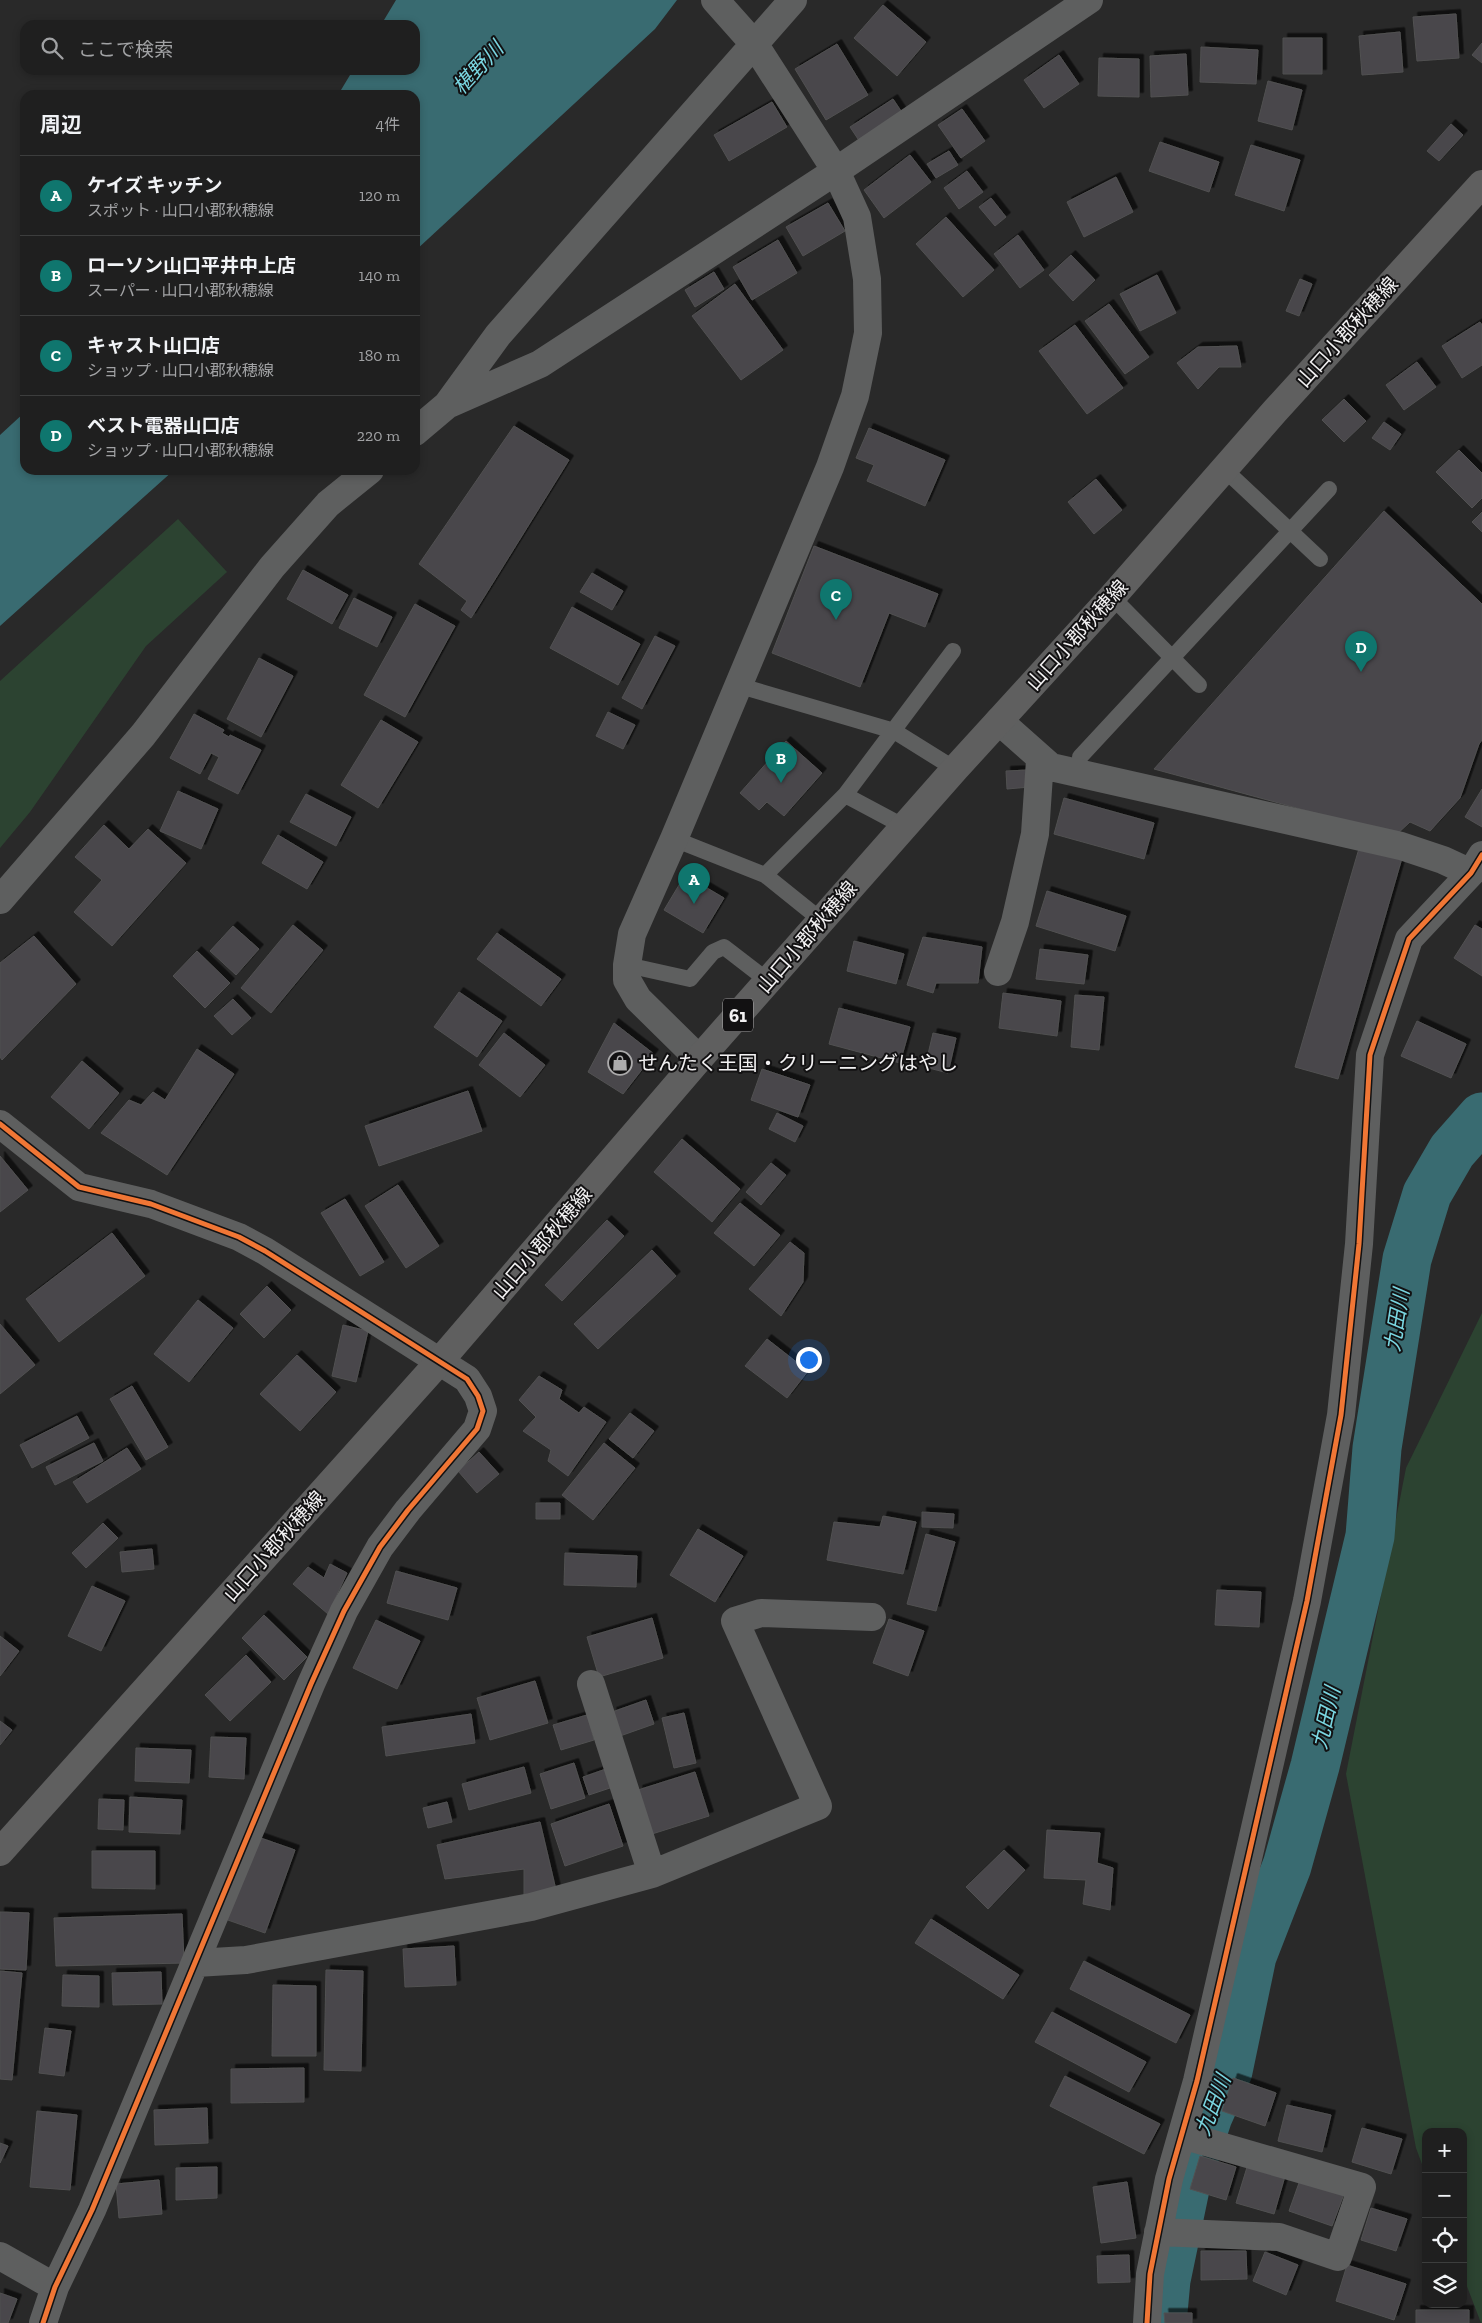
<!DOCTYPE html>
<html lang="ja">
<meta charset="utf-8">
<style>
:root{--surface:#1f1f1f;--page:#2c2c2c;--text:#f1f3f6;--muted:#a1a2a4;--line:#3c3d3d;--accent:#0f766e}
body{margin:0;font-family:"Zilla Slab","Noto Sans JP",serif;background:var(--page);color:var(--text)}
.controls{position:absolute;right:15px;bottom:15px;display:grid;overflow:hidden;border-radius:10px;box-shadow:0 2px 8px #0003}
.controls button{width:45px;height:45px;display:grid;place-items:center;padding:0;border:0;border-bottom:1px solid var(--line);background:var(--surface);color:var(--text);font:25px sans-serif}
.you{position:absolute;left:808px;top:1359px;width:18px;height:18px;margin:-12px;border:4px solid #fff;border-radius:50%;background:#1a73e8;box-shadow:0 0 0 8px #1a73e833}
.badge{display:grid;place-items:center;width:32px;height:32px;border-radius:50%;background:var(--accent);color:#fff;font-size:16px;font-weight:700}
.pin{position:absolute;translate:-50% -41px;filter:drop-shadow(0 1px 2px #0008)}
.pin::after{content:'';position:absolute;top:26px;width:18px;height:15px;background:inherit;clip-path:polygon(0 0,100% 0,50% 100%)}
.list{margin:0;padding:0;list-style:none}
h2{display:flex;justify-content:space-between;align-items:center;height:65px;margin:0;padding:0 20px;font-size:21px}
h2 small{font-size:16px;font-weight:400;color:var(--muted)}
.list li{display:grid;grid-template-columns:32px 1fr auto;gap:15px;align-items:center;box-sizing:border-box;height:80px;padding:0 20px;border-top:1px solid var(--line)}
.list b{display:block;font-size:19px;white-space:nowrap}
.list p{margin:0;font-size:16px;white-space:nowrap;color:var(--muted)}
.list em{font-size:16px;font-style:normal;color:var(--muted)}
.icon{flex:none;width:28px;height:28px;fill:none;stroke:currentColor;stroke-width:2;stroke-linecap:round;stroke-linejoin:round}
.map{position:relative;flex:none;width:1482px;height:2323px;overflow:hidden}
.search{position:absolute;background:var(--surface);box-shadow:0 2px 8px #0003;left:20px;top:20px;width:400px;height:55px;display:flex;align-items:center;gap:12px;box-sizing:border-box;padding:0 18px;border-radius:15px;color:var(--muted);font-size:19px}
.panel{position:absolute;background:var(--surface);box-shadow:0 2px 8px #0003;left:20px;top:90px;width:400px;height:385px;border-radius:15px}
.map>svg:first-child{display:block}
</style>
<div class="map">
<svg width="1482" height="2323" viewBox="0 0 1482 2323">
<defs>
<filter id="shadow"><feDropShadow dx="4.5" dy="-4.5" stdDeviation="0" flood-color="#0009"/></filter>
</defs>
<rect width="100%" height="100%" fill="#292929"/>
<!-- green -->
<path fill="#2c4331" d="M 178,519 L 227,572 L 146,646 L 30,812 L 0,848 L 0,681 Z
M 1482,1313 L 1482,2323 L 1481,2323 L 1463,2276 L 1463,2132 L 1426,2132 L 1426,2175 L 1416,2148 L 1346,1774 L 1406,1468 Z"/>
<!-- water -->
<path fill="#396b71" d="M 396,0 L 677,0 L 655,29 L 415,251 L 415,95 L 338,95 L 353,70 L 415,70 L 415,25 L 381,25 Z
M 25,412 L 25,470 L 174,470 L 0,626 L 0,435 Z"/>
<g fill="none" stroke-linecap="round" stroke-linejoin="round">
<!-- river -->
<path stroke="#396b71" stroke-width="49" d="M 1162,2323 L 1166,2280 L 1187,2179 L 1208,2116 L 1228,2071 L 1252,1956 L 1287,1866 L 1315,1766 L 1370,1536 L 1377,1448 L 1407,1259 L 1427,1194 L 1452,1151 L 1482,1117"/>
</g>
<!-- building -->
<path fill="#49464c" stroke="#515151" filter="url(#shadow)" d="M 883,5 L 926,42 L 897,76 L 854,38 Z
M 1456,14 L 1459,58 L 1417,61 L 1413,17 Z
M 1400,32 L 1403,72 L 1362,75 L 1359,36 Z
M 1283,38 L 1322,38 L 1322,74 L 1283,74 Z
M 1482,43 L 1482,63 L 1472,55 Z
M 837,44 L 868,95 L 826,120 L 795,69 Z
M 1201,47 L 1258,50 L 1256,84 L 1200,82 Z
M 1186,54 L 1188,95 L 1151,97 L 1150,56 Z
M 1059,55 L 1079,84 L 1044,108 L 1024,80 Z
M 1099,58 L 1139,59 L 1139,97 L 1098,96 Z
M 1268,81 L 1302,90 L 1292,130 L 1258,121 Z
M 893,99 L 903,114 L 860,142 L 850,127 Z
M 772,102 L 787,127 L 729,161 L 714,135 Z
M 962,109 L 985,141 L 961,158 L 938,125 Z
M 1451,124 L 1463,135 L 1439,161 L 1427,151 Z
M 1160,142 L 1219,162 L 1209,192 L 1149,171 Z
M 1251,145 L 1300,160 L 1284,211 L 1235,195 Z
M 949,151 L 958,165 L 936,178 L 927,164 Z
M 910,155 L 931,182 L 884,218 L 864,190 Z
M 967,171 L 983,192 L 959,209 L 944,188 Z
M 1116,177 L 1133,212 L 1084,237 L 1067,202 Z
M 991,198 L 1006,217 L 995,226 L 979,207 Z
M 828,203 L 845,231 L 803,256 L 786,227 Z
M 946,217 L 994,270 L 963,297 L 916,244 Z
M 1018,235 L 1044,270 L 1020,288 L 994,254 Z
M 778,240 L 797,273 L 752,300 L 733,267 Z
M 1071,255 L 1095,280 L 1073,301 L 1049,275 Z
M 714,272 L 724,289 L 695,307 L 685,290 Z
M 1157,275 L 1176,313 L 1140,331 L 1120,294 Z
M 1300,279 L 1312,284 L 1299,316 L 1286,311 Z
M 735,284 L 783,350 L 741,380 L 692,316 Z
M 1109,304 L 1149,357 L 1125,374 L 1085,321 Z
M 1480,322 L 1482,325 L 1482,365 L 1462,378 L 1442,346 Z
M 1075,325 L 1123,388 L 1087,414 L 1039,351 Z
M 1237,346 L 1241,367 L 1219,367 L 1198,389 L 1177,363 L 1198,347 Z
M 1417,362 L 1436,387 L 1404,410 L 1386,385 Z
M 1344,399 L 1366,421 L 1344,442 L 1322,420 Z
M 1384,422 L 1401,434 L 1390,450 L 1372,438 Z
M 514,426 L 569,460 L 471,618 L 461,610 L 467,601 L 419,564 Z
M 869,428 L 945,460 L 925,506 L 867,481 L 874,465 L 856,458 Z
M 1459,450 L 1482,473 L 1482,498 L 1472,508 L 1436,472 Z
M 1096,479 L 1122,510 L 1094,534 L 1068,502 Z
M 1384,511 L 1482,604 L 1482,740 L 1479,744 L 1460,798 L 1430,831 L 1410,822 L 1396,835 L 1154,769 Z
M 1482,512 L 1482,532 L 1472,522 Z
M 814,546 L 938,594 L 925,627 L 889,613 L 860,687 L 772,653 Z
M 303,570 L 348,595 L 332,624 L 287,599 Z
M 592,573 L 623,591 L 612,610 L 580,592 Z
M 354,598 L 392,617 L 377,647 L 339,628 Z
M 415,604 L 455,626 L 405,717 L 364,695 Z
M 572,607 L 640,644 L 618,685 L 550,648 Z
M 655,636 L 675,646 L 642,709 L 622,698 Z
M 259,658 L 293,676 L 261,737 L 227,719 Z
M 608,712 L 635,725 L 623,749 L 596,736 Z
M 194,714 L 224,730 L 222,733 L 229,737 L 230,735 L 261,750 L 238,794 L 208,779 L 219,757 L 211,753 L 200,774 L 170,758 Z
M 381,720 L 418,742 L 378,808 L 341,785 Z
M 786,741 L 822,773 L 784,816 L 767,802 L 759,810 L 740,793 Z
M 1029,770 L 1030,787 L 1007,789 L 1006,771 Z
M 1482,789 L 1482,827 L 1465,817 Z
M 178,791 L 218,809 L 201,849 L 160,831 Z
M 306,794 L 351,817 L 336,846 L 290,822 Z
M 1064,798 L 1154,823 L 1144,859 L 1054,834 Z
M 104,825 L 129,849 L 148,829 L 186,863 L 112,946 L 74,912 L 102,880 L 75,857 Z
M 278,835 L 323,862 L 307,889 L 262,863 Z
M 1360,845 L 1402,858 L 1338,1079 L 1295,1067 Z
M 685,875 L 724,898 L 703,933 L 664,910 Z
M 1047,891 L 1126,916 L 1115,951 L 1036,926 Z
M 293,925 L 323,950 L 271,1013 L 241,988 Z
M 1475,925 L 1482,929 L 1482,976 L 1454,958 Z
M 233,926 L 259,949 L 236,975 L 210,951 Z
M 497,933 L 561,979 L 541,1006 L 477,959 Z
M 34,936 L 76,984 L 2,1060 L 0,1057 L 0,963 Z
M 923,937 L 982,947 L 978,983 L 936,983 L 933,993 L 907,985 Z
M 854,941 L 904,954 L 896,984 L 847,971 Z
M 1040,949 L 1088,955 L 1084,984 L 1036,979 Z
M 197,951 L 230,983 L 205,1008 L 173,976 Z
M 459,992 L 502,1021 L 477,1057 L 434,1027 Z
M 1003,993 L 1061,1001 L 1057,1036 L 999,1028 Z
M 1075,995 L 1104,997 L 1099,1050 L 1071,1047 Z
M 233,999 L 251,1018 L 232,1035 L 214,1016 Z
M 839,1008 L 910,1027 L 900,1063 L 829,1044 Z
M 1417,1021 L 1466,1044 L 1451,1078 L 1401,1056 Z
M 614,1023 L 654,1054 L 623,1094 L 588,1072 Z
M 504,1033 L 545,1065 L 520,1097 L 479,1065 Z
M 933,1033 L 956,1038 L 948,1073 L 925,1067 Z
M 197,1049 L 234,1074 L 167,1175 L 101,1133 L 129,1100 L 141,1105 L 153,1092 L 165,1100 Z
M 82,1061 L 119,1093 L 89,1129 L 51,1097 Z
M 762,1069 L 810,1085 L 798,1117 L 751,1100 Z
M 468,1091 L 482,1131 L 379,1166 L 365,1126 Z
M 777,1113 L 803,1126 L 795,1142 L 769,1129 Z
M 682,1139 L 740,1189 L 712,1222 L 654,1172 Z
M 0,1156 L 28,1190 L 0,1212 Z
M 771,1163 L 786,1175 L 761,1205 L 746,1192 Z
M 398,1185 L 439,1246 L 406,1268 L 365,1206 Z
M 345,1199 L 384,1262 L 360,1276 L 321,1213 Z
M 740,1203 L 780,1235 L 754,1266 L 714,1233 Z
M 607,1220 L 624,1236 L 562,1301 L 545,1285 Z
M 112,1233 L 145,1276 L 59,1342 L 26,1299 Z
M 790,1242 L 804,1253 L 803,1282 L 781,1316 L 749,1289 Z
M 652,1250 L 676,1276 L 598,1349 L 574,1324 Z
M 267,1286 L 291,1310 L 264,1338 L 240,1314 Z
M 198,1300 L 233,1328 L 189,1382 L 154,1354 Z
M 0,1324 L 35,1365 L 0,1394 Z
M 343,1325 L 368,1331 L 356,1382 L 332,1376 Z
M 767,1339 L 808,1371 L 787,1398 L 745,1366 Z
M 297,1355 L 336,1392 L 300,1431 L 260,1394 Z
M 539,1376 L 562,1390 L 559,1399 L 579,1413 L 584,1407 L 606,1422 L 568,1476 L 548,1461 L 551,1450 L 523,1431 L 536,1417 L 519,1400 Z
M 132,1386 L 168,1447 L 146,1460 L 110,1399 Z
M 630,1413 L 654,1431 L 633,1458 L 609,1439 Z
M 77,1416 L 89,1438 L 32,1468 L 20,1445 Z
M 94,1443 L 103,1461 L 55,1485 L 46,1467 Z
M 604,1443 L 635,1468 L 593,1520 L 562,1495 Z
M 127,1448 L 141,1469 L 87,1503 L 73,1482 Z
M 479,1452 L 499,1474 L 477,1493 L 458,1471 Z
M 536,1503 L 560,1503 L 560,1519 L 536,1519 Z
M 922,1512 L 954,1514 L 953,1528 L 922,1527 Z
M 883,1516 L 916,1522 L 903,1574 L 827,1560 L 834,1522 L 880,1527 Z
M 103,1523 L 118,1538 L 86,1568 L 72,1553 Z
M 698,1529 L 743,1556 L 715,1602 L 670,1575 Z
M 926,1534 L 955,1542 L 936,1611 L 907,1604 Z
M 152,1549 L 154,1569 L 122,1572 L 120,1552 Z
M 565,1553 L 637,1556 L 636,1587 L 564,1585 Z
M 330,1564 L 347,1573 L 328,1614 L 293,1584 L 308,1567 L 324,1578 Z
M 396,1571 L 457,1588 L 448,1620 L 387,1603 Z
M 92,1586 L 125,1601 L 101,1651 L 68,1636 Z
M 1217,1590 L 1261,1592 L 1259,1627 L 1215,1625 Z
M 264,1615 L 307,1657 L 284,1680 L 242,1638 Z
M 652,1618 L 663,1658 L 599,1677 L 587,1637 Z
M 889,1619 L 924,1631 L 908,1676 L 873,1663 Z
M 376,1620 L 420,1641 L 397,1689 L 353,1668 Z
M 0,1636 L 19,1651 L 0,1676 Z
M 246,1655 L 271,1682 L 230,1721 L 205,1695 Z
M 535,1681 L 548,1723 L 490,1740 L 477,1698 Z
M 646,1700 L 654,1724 L 620,1736 L 612,1712 Z
M 684,1713 L 696,1763 L 674,1768 L 662,1718 Z
M 471,1714 L 475,1743 L 386,1756 L 382,1727 Z
M 587,1715 L 594,1740 L 561,1750 L 553,1725 Z
M 0,1721 L 12,1730 L 0,1745 Z
M 211,1737 L 246,1738 L 244,1779 L 209,1777 Z
M 136,1748 L 191,1750 L 189,1783 L 135,1781 Z
M 574,1763 L 585,1798 L 551,1809 L 540,1774 Z
M 524,1767 L 531,1793 L 469,1810 L 462,1784 Z
M 606,1769 L 613,1787 L 589,1795 L 583,1777 Z
M 695,1772 L 709,1816 L 652,1834 L 638,1790 Z
M 130,1797 L 182,1800 L 180,1834 L 129,1832 Z
M 99,1799 L 124,1800 L 123,1830 L 98,1829 Z
M 447,1802 L 452,1822 L 428,1828 L 423,1808 Z
M 609,1804 L 623,1846 L 565,1866 L 551,1824 Z
M 540,1822 L 556,1890 L 524,1895 L 524,1869 L 445,1879 L 437,1845 Z
M 1047,1830 L 1100,1833 L 1097,1863 L 1113,1868 L 1110,1910 L 1083,1904 L 1086,1880 L 1044,1878 Z
M 255,1836 L 295,1850 L 265,1933 L 225,1919 Z
M 1004,1850 L 1025,1870 L 988,1909 L 966,1887 Z
M 92,1851 L 155,1851 L 155,1889 L 92,1888 Z
M 0,1912 L 29,1913 L 26,1970 L 0,1969 Z
M 182,1914 L 184,1963 L 56,1966 L 54,1918 Z
M 931,1919 L 1019,1975 L 1003,1999 L 915,1943 Z
M 454,1946 L 456,1985 L 405,1987 L 403,1949 Z
M 1084,1961 L 1190,2015 L 1176,2043 L 1070,1989 Z
M 326,1970 L 363,1971 L 361,2071 L 324,2070 Z
M 0,1971 L 22,1973 L 12,2080 L 0,2079 Z
M 161,1972 L 162,2004 L 113,2005 L 112,1973 Z
M 63,1975 L 99,1976 L 99,2007 L 62,2006 Z
M 273,1985 L 316,1986 L 316,2056 L 272,2056 Z
M 1052,2012 L 1146,2062 L 1129,2092 L 1035,2042 Z
M 45,2028 L 71,2031 L 64,2076 L 39,2073 Z
M 304,2068 L 304,2102 L 231,2103 L 231,2069 Z
M 1065,2076 L 1160,2124 L 1144,2154 L 1050,2106 Z
M 1233,2078 L 1276,2093 L 1265,2126 L 1222,2111 Z
M 1287,2105 L 1331,2115 L 1322,2152 L 1278,2141 Z
M 207,2108 L 208,2143 L 155,2145 L 154,2110 Z
M 37,2111 L 77,2115 L 70,2190 L 30,2187 Z
M 1362,2128 L 1402,2139 L 1391,2174 L 1352,2162 Z
M 0,2143 L 8,2146 L 0,2163 Z
M 1200,2156 L 1236,2167 L 1226,2200 L 1190,2189 Z
M 1248,2164 L 1285,2176 L 1274,2214 L 1236,2203 Z
M 217,2167 L 217,2198 L 176,2200 L 176,2168 Z
M 159,2180 L 162,2214 L 119,2218 L 116,2184 Z
M 1300,2180 L 1344,2194 L 1332,2226 L 1289,2211 Z
M 1127,2182 L 1136,2238 L 1101,2243 L 1093,2187 Z
M 1371,2208 L 1407,2219 L 1396,2251 L 1361,2240 Z
M 1201,2251 L 1246,2251 L 1247,2279 L 1201,2280 Z
M 1265,2252 L 1298,2265 L 1286,2295 L 1253,2281 Z
M 1129,2255 L 1130,2282 L 1098,2283 L 1097,2256 Z
M 1347,2265 L 1406,2284 L 1394,2320 L 1336,2301 Z
M 0,2293 L 17,2299 L 8,2323 L 0,2323 Z
M 1416,2310 L 1469,2310 L 1469,2323 L 1416,2323 Z
M 1164,2313 L 1192,2313 L 1192,2323 L 1165,2323 Z"/>
<g fill="none" stroke-linecap="round" stroke-linejoin="round">
<!-- service -->
<path stroke="#5e5f5f" stroke-width="16" d="M 1224,469 L 1320,559
M 1112,597 L 1199,685
M 737,685 L 894,731 L 955,769
M 1080,757 L 1329,489
M 845,795 L 953,651
M 674,839 L 765,875 L 821,920
M 765,875 L 845,795 L 905,827
M 627,965 L 690,979 L 713,952 L 724,947 L 768,981"/>
<!-- minor -->
<path stroke="#5e5f5f" stroke-width="28" d="M 447,405 L 540,364 L 836,171 L 1089,0
M 415,432 L 447,405 L 498,335 L 793,0
M 999,721 L 1051,767 L 1401,846 L 1443,860 L 1471,873
M 0,900 L 143,735 L 272,567 L 328,504 L 370,470
M 998,972 L 1015,922 L 1035,834 L 1040,760
M 699,1059 L 638,999 L 627,980 L 627,965 L 632,934 L 674,839 L 830,467 L 855,396 L 868,333 L 867,279 L 857,217 L 836,171 L 755,45 L 715,0
M 0,1124 L 79,1187 L 151,1204 L 239,1237 L 265,1251 L 467,1379 L 478,1396 L 483,1411 L 477,1429 L 408,1510 L 380,1547 L 344,1611 L 311,1684 L 92,2210 L 55,2287 L 43,2323
M 591,1684 L 652,1874
M 196,1963 L 246,1960 L 531,1907 L 652,1874 L 818,1806 L 735,1621 L 761,1613 L 872,1617
M 1158,2232 L 1279,2237 L 1338,2257 L 1362,2187 L 1182,2135
M 0,2256 L 55,2287
M 1147,2323 L 1150,2274 L 1169,2179 L 1197,2081 L 1307,1601 L 1341,1415 L 1359,1244 L 1370,1055 L 1409,939 L 1471,873 L 1482,855"/>
<!-- primary -->
<path stroke="#5f5f5f" stroke-width="28" d="M 0,1852 L 439,1362 L 699,1059 L 955,769 L 1112,597 L 1275,411 L 1482,184"/>
<!-- cycleway casing -->
<g stroke="#121112" stroke-width="8">
<path id="cycleway" d="M 0,1124 L 79,1187 L 151,1204 L 239,1237 L 265,1251 L 467,1379 L 478,1396 L 483,1411 L 477,1429 L 408,1510 L 380,1547 L 344,1611 L 311,1684 L 92,2210 L 55,2287 L 43,2323
M 1147,2323 L 1150,2274 L 1169,2179 L 1197,2081 L 1307,1601 L 1341,1415 L 1359,1244 L 1370,1055 L 1409,939 L 1471,873 L 1482,855"/>
</g>
<!-- cycleway -->
<use href="#cycleway" stroke="#f07635" stroke-width="5"/>
</g>
<!-- icons -->
<defs>
<g id="shop-ring" transform="scale(1.25)"><circle r="9.5" fill="#121112" stroke="#acabac" stroke-width="1.5"/><path d="M-5-2.5h2.3a2.7 3.5 0 0 1 5.4 0H5L5.5 6h-11ZM-1.5-2.5h3a1.5 2.3 0 0 0-3 0Z" fill="#acabac"/></g>
</defs>
<g fill-rule="evenodd">
<use href="#shop-ring" x="620" y="1063"/>
</g>
<g text-anchor="middle" stroke-width="4" stroke-linejoin="round" paint-order="stroke">
<!-- shield labels -->
<rect fill="#121112" stroke="#afaeaf" stroke-width="1" x="723" y="998.5" width="30" height="33" rx="4"/>
<g font-size="19" font-weight="bold" fill="#f2f1f2">
<text x="738" y="1022">61</text>
</g>
<!-- street labels -->
<g font-size="20" fill="#f2f1f2" stroke="#121112">
<text transform="translate(1347 332) rotate(-48)" y="7">山口小郡秋穂線</text>
<text transform="translate(1077 635) rotate(-48)" y="7">山口小郡秋穂線</text>
<text transform="translate(807 937) rotate(-49)" y="7">山口小郡秋穂線</text>
<text transform="translate(542 1243) rotate(-49)" y="7">山口小郡秋穂線</text>
<text transform="translate(274 1546) rotate(-48)" y="7">山口小郡秋穂線</text>
</g>
<!-- poi labels -->
<g font-size="20" fill="#f2f1f2" stroke="#121112" text-anchor="start">
<text x="638" y="1070">せんたく王国・クリーニングはやし</text>
</g>
<!-- water labels -->
<g font-size="21" font-style="italic" fill="#7ad6e1" stroke="#121112">
<text transform="translate(478 68) rotate(-47)" y="7">椹野川</text>
<text transform="translate(1397 1320) rotate(-81)" y="7">九田川</text>
<text transform="translate(1326 1718) rotate(-77)" y="7">九田川</text>
<text transform="translate(1213 2105) rotate(-69)" y="7">九田川</text>
</g>
</g>
</svg>
<div class="controls">
<button>+</button>
<button>−</button>
<button><svg class="icon" aria-label="locate" viewBox="0 0 24 24"><circle cx="12" cy="12" r="6"/><path d="M12 2v4M12 18v4M2 12h4M18 12h4"/></svg></button>
<button><svg class="icon" aria-label="layers" viewBox="0 0 24 24"><path d="M12 4l9 5-9 5-9-5zM3 14l9 5 9-5"/></svg></button>
</div>
<div class="you"></div>
<div class="pin badge" style="left:694px;top:904px">A</div>
<div class="pin badge" style="left:781px;top:783px">B</div>
<div class="pin badge" style="left:836px;top:620px">C</div>
<div class="pin badge" style="left:1361px;top:672px">D</div>
<div class="search"><svg class="icon" aria-label="search" viewBox="0 0 24 24"><circle cx="10" cy="10" r="6"/><path d="M15 15l6 6"/></svg>ここで検索</div>
<section class="panel">
<h2>周辺<small>4件</small></h2>
<ul class="list">
<li><span class="badge">A</span><div><b>ケイズ キッチン</b><p>スポット · 山口小郡秋穂線</p></div><em>120 m</em></li>
<li><span class="badge">B</span><div><b>ローソン山口平井中上店</b><p>スーパー · 山口小郡秋穂線</p></div><em>140 m</em></li>
<li><span class="badge">C</span><div><b>キャスト山口店</b><p>ショップ · 山口小郡秋穂線</p></div><em>180 m</em></li>
<li><span class="badge">D</span><div><b>ベスト電器山口店</b><p>ショップ · 山口小郡秋穂線</p></div><em>220 m</em></li>
</ul>
</section>
</div>
